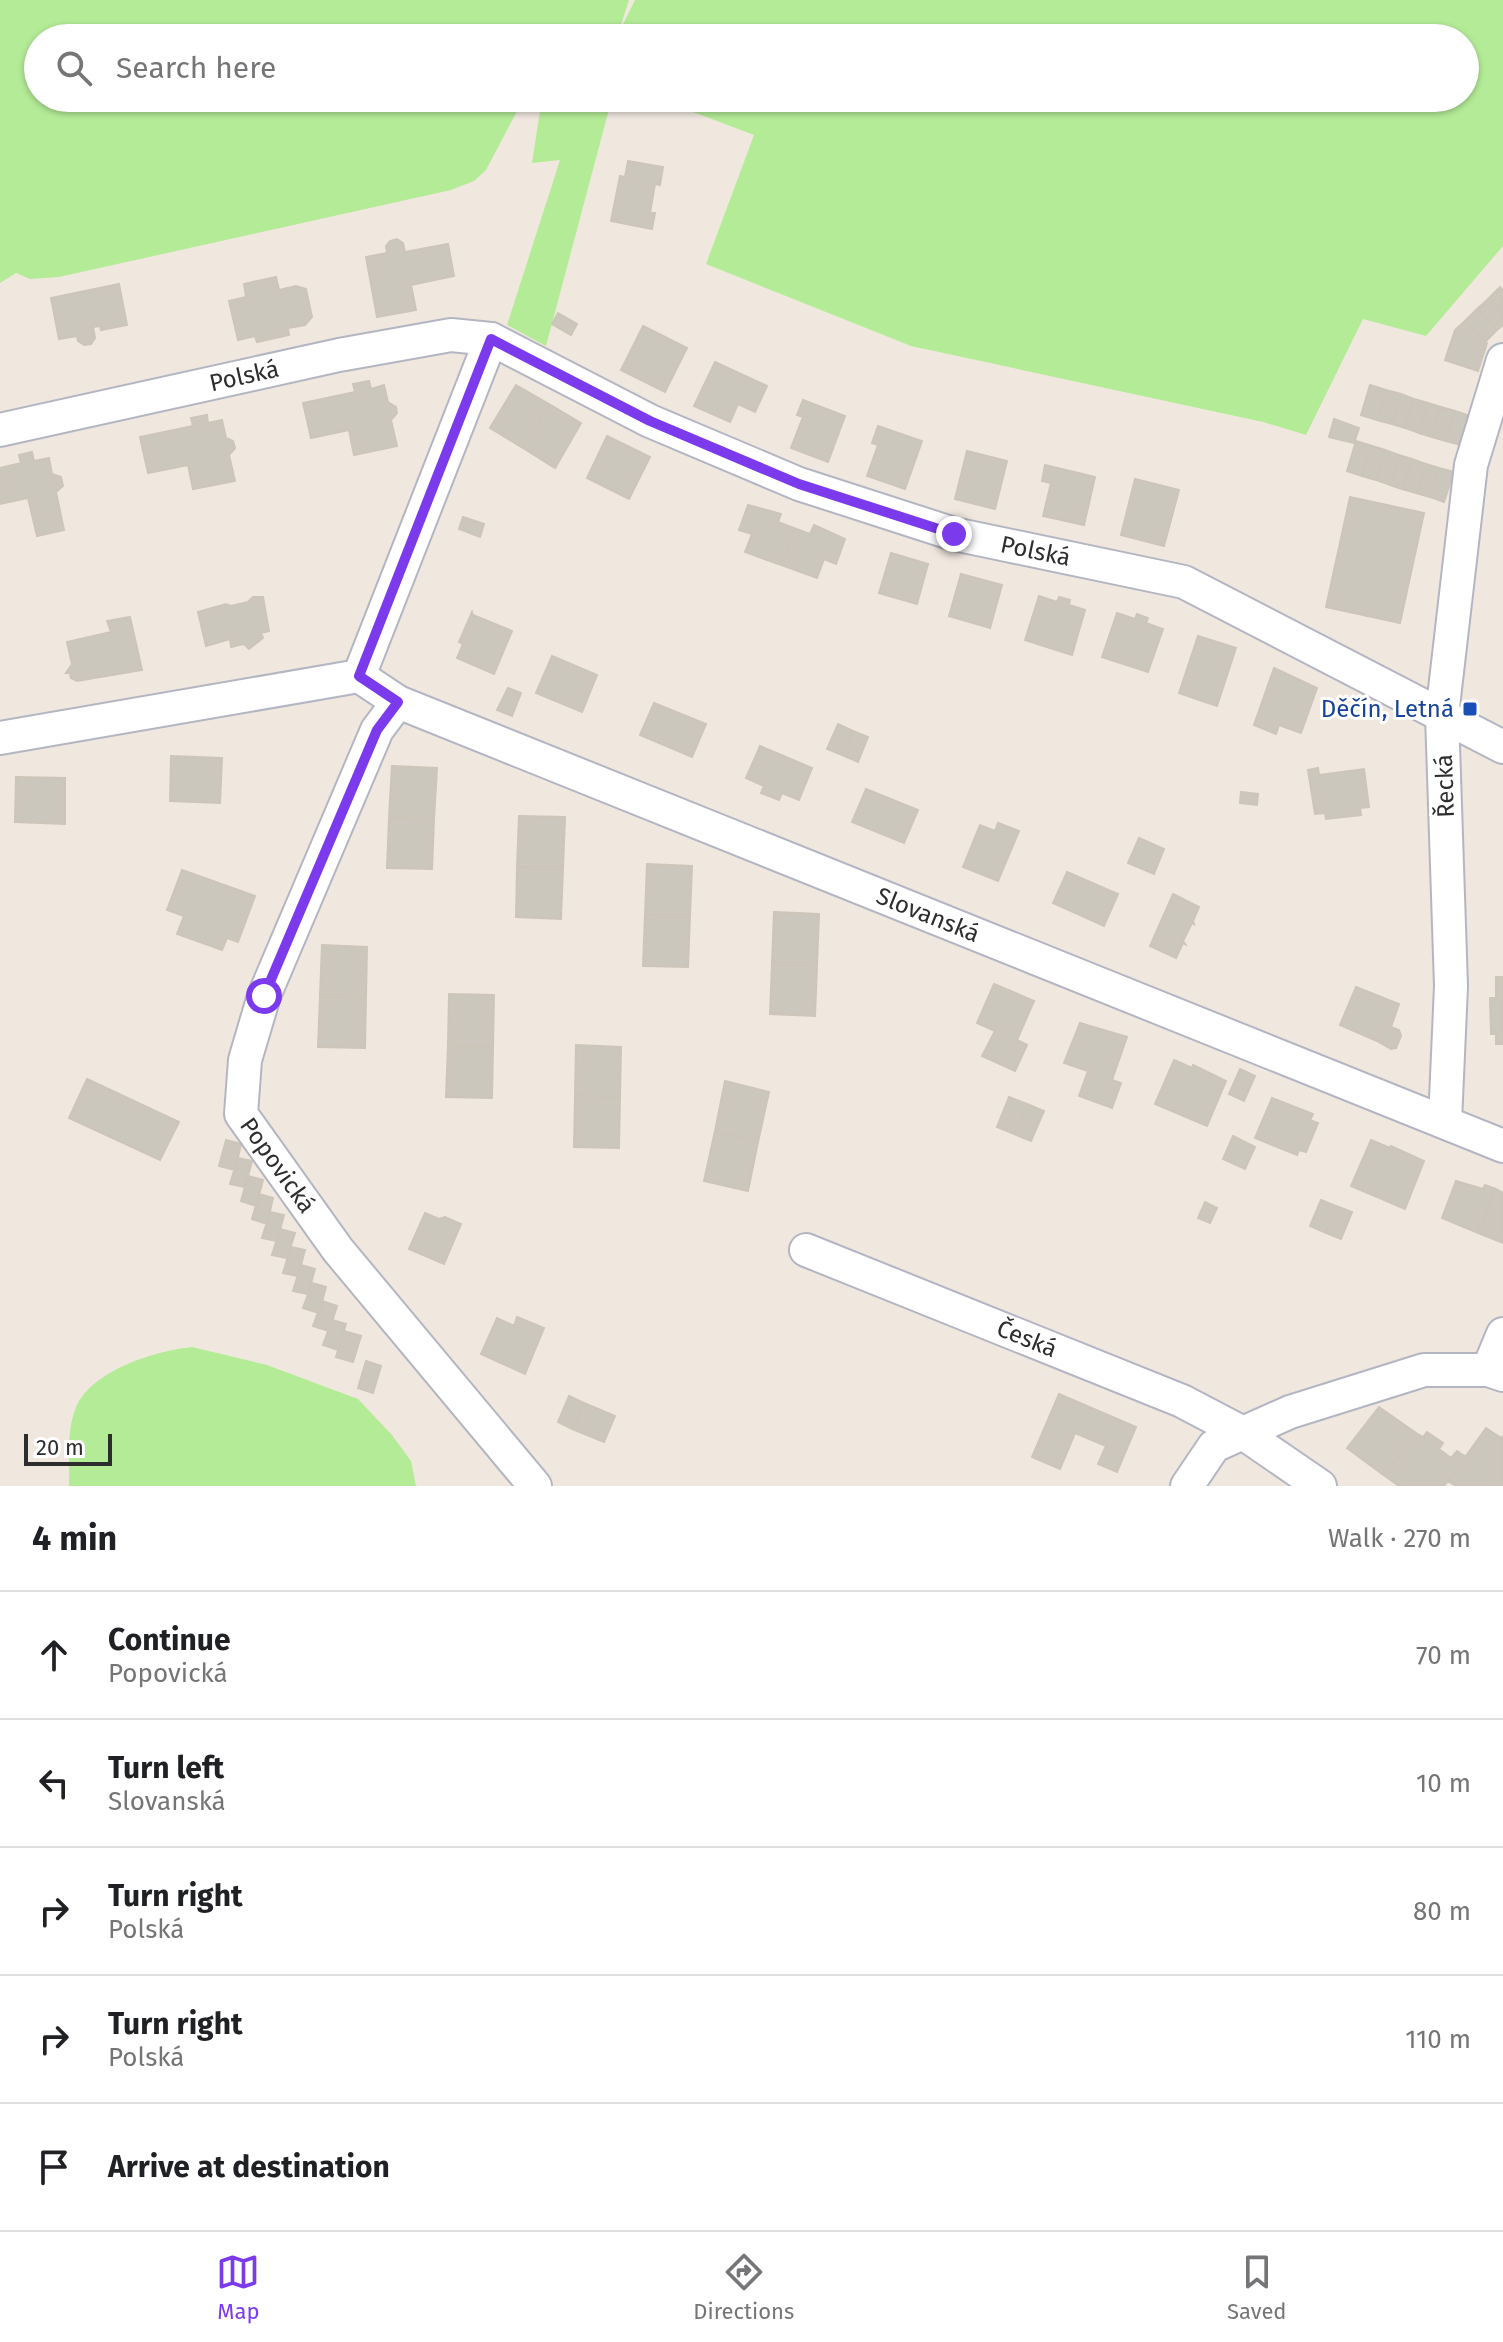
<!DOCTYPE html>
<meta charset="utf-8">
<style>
:root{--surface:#fff;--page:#f6f6f6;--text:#202124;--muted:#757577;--line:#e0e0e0;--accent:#7c3aed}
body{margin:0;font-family:"Fira Sans",sans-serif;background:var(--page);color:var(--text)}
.scale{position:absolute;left:24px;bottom:20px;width:88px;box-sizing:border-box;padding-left:8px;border:4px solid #2d2d2d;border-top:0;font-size:22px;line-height:28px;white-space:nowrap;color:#2d2d2d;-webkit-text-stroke:6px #fff;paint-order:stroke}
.stop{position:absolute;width:24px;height:24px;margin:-18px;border:6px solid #7c3aed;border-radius:50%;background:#fff}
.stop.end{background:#7c3aed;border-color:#fff;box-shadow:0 2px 8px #0008}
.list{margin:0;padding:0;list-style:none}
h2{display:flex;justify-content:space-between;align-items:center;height:104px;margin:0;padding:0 32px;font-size:34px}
h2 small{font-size:26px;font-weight:400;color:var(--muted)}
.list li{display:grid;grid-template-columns:52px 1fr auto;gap:24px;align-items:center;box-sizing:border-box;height:128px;padding:0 32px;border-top:2px solid var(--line)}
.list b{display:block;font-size:30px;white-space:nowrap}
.list p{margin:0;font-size:26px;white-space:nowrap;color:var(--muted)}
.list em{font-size:26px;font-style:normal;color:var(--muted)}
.icon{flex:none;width:44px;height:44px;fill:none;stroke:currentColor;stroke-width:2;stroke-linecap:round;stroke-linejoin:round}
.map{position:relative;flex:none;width:1503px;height:1486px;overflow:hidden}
.search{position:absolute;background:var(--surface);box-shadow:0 2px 6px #0004;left:24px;right:24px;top:24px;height:88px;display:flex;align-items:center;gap:20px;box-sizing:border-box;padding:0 28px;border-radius:44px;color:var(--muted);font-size:30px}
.sheet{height:744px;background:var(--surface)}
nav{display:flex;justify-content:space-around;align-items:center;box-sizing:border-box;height:112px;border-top:2px solid var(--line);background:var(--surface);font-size:22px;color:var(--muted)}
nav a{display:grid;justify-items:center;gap:4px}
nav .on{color:var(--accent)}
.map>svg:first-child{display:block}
</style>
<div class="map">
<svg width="1503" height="1486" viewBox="0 0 1503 1486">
<rect width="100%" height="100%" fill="#f0e8df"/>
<!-- green -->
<path fill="#b4eb97" d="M 0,0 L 629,0 L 618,34 L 635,0 L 1503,0 L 1503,246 L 1426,336 L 1363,319 L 1306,435 L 1263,422 L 911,346 L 706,264 L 754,135 L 656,98 L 1465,98 L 1465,38 L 38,38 L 38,98 L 524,98 L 486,170 L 474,181 L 451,190 L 59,277 L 30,279 L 16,273 L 0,283 Z
M 536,98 L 612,98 L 546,346 L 507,325 L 560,160 L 532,163 L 540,111 Z
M 192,1347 L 267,1365 L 358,1399 L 392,1435 L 411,1461 L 416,1486 L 69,1486 C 70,1462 66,1434 75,1410 C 89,1371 154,1351 192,1347 Z"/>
<!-- building -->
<path fill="#cbc7bd" stroke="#ccc5b8" stroke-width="2" d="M 628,161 L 663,167 L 660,185 L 655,184 L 650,213 L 655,213 L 652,229 L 611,221 L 620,176 L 625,177 Z
M 397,239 L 403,243 L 405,252 L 448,244 L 454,276 L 411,285 L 416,310 L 377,317 L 366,257 L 387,253 L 386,246 L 390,241 Z
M 276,277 L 279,290 L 296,286 L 306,289 L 312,317 L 305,325 L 288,328 L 289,335 L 257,342 L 255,336 L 238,340 L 229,301 L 246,297 L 244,284 Z
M 119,284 L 127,325 L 101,330 L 100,326 L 93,327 L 95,338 L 91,344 L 84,345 L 78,341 L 77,336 L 59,339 L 51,298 Z
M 1500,287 L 1503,291 L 1503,313 L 1488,299 Z
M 1488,299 L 1503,313 L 1503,325 L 1497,330 L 1477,309 Z
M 1477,309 L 1497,330 L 1485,342 L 1465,321 Z
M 558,313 L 577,324 L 571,335 L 552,324 Z
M 1465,321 L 1487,343 L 1478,371 L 1445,360 L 1455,330 Z
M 643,326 L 687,348 L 665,392 L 621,370 Z
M 715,362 L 767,386 L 755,412 L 738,404 L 730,422 L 694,406 Z
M 369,381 L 371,389 L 384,385 L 388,402 L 396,407 L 397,413 L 391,420 L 397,446 L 354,455 L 349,430 L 311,438 L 303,403 L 355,392 L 353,384 Z
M 516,385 L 549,404 L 523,448 L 490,428 Z
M 1370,385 L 1386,390 L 1377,420 L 1361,415 Z
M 1386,390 L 1401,394 L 1392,424 L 1377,420 Z
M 1401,394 L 1414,399 L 1405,428 L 1392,424 Z
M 1414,399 L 1428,403 L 1419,433 L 1405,428 Z
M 803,400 L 845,416 L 828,462 L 791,448 L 803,417 L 797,415 Z
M 1428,403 L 1441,407 L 1432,437 L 1419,433 Z
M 549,404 L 581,423 L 555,468 L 523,448 Z
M 1441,407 L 1455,411 L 1446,441 L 1432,437 Z
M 1455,411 L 1470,416 L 1461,445 L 1446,441 Z
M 207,415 L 208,423 L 222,420 L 226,438 L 233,441 L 235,448 L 229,455 L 235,481 L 193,489 L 188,465 L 148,473 L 140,437 L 193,426 L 191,418 Z
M 1334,419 L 1359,428 L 1354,443 L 1329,437 Z
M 878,426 L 922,441 L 905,489 L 867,476 L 878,445 L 872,443 Z
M 607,436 L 650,457 L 629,499 L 587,478 Z
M 1356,441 L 1372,446 L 1362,476 L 1347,471 Z
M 1372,446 L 1385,450 L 1376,480 L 1362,476 Z
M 1385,450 L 1399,455 L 1390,485 L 1376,480 Z
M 967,451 L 1007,461 L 995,509 L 955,499 Z
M 32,452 L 34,461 L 49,458 L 52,474 L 61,477 L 63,486 L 56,492 L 64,530 L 37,536 L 28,498 L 0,504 L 0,468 L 21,463 L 19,455 Z
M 1399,455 L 1412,459 L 1402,489 L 1390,485 Z
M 1412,459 L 1426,464 L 1416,493 L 1402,489 Z
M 1426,464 L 1439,468 L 1430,497 L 1416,493 Z
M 1045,465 L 1095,477 L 1084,525 L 1043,516 L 1051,483 L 1042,481 Z
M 1439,468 L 1454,472 L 1444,502 L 1430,497 Z
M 1135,479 L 1179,490 L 1164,546 L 1121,535 Z
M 1350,497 L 1424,513 L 1400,623 L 1326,607 Z
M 748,505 L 781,514 L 778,522 L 794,528 L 781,565 L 745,552 L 752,534 L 739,530 Z
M 463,517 L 484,524 L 480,537 L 459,529 Z
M 814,525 L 845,539 L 836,564 L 824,559 L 817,578 L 781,565 L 794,528 L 810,534 Z
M 891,553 L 928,564 L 917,604 L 879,593 Z
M 961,574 L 1002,585 L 990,628 L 949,616 Z
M 1039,596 L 1057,602 L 1059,597 L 1070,600 L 1069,605 L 1085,610 L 1072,655 L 1025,640 Z
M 253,597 L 263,597 L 269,631 L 261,633 L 263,638 L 249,649 L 244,644 L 231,647 L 230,639 L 206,646 L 198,612 L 226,604 L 231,606 L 248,602 Z
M 472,612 L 473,615 L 512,631 L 494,674 L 457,658 L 463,644 L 459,642 Z
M 1117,613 L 1135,619 L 1137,614 L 1148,618 L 1146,623 L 1163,629 L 1148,672 L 1102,657 Z
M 130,617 L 142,670 L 77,681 L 71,678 L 70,673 L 66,673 L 72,664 L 67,642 L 111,632 L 107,621 Z
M 1198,636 L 1236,648 L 1217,706 L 1179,693 Z
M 552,656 L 597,675 L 582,712 L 536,693 Z
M 1274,668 L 1317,688 L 1301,733 L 1279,725 L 1276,734 L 1254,725 Z
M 508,688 L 521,693 L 512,716 L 497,710 Z
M 654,703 L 706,724 L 692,757 L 640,735 Z
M 838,724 L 853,731 L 842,755 L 827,749 Z
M 853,731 L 868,737 L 858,762 L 842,755 Z
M 760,746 L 812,768 L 799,800 L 782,793 L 779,800 L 761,793 L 764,786 L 746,778 Z
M 171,756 L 222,758 L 220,803 L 170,801 Z
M 392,766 L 437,768 L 434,819 L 389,817 Z
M 1318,768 L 1319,775 L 1364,769 L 1369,807 L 1360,808 L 1361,815 L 1326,819 L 1325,813 L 1315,814 L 1308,770 Z
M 16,777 L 65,778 L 65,824 L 15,822 Z
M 866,789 L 918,810 L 904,843 L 852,822 Z
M 1241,792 L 1258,794 L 1257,805 L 1240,803 Z
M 519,816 L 565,817 L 563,868 L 517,867 Z
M 389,817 L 434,819 L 432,869 L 387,868 Z
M 998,823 L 1019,831 L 998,881 L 963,867 L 980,825 L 995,831 Z
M 1139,838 L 1164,849 L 1154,874 L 1128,863 Z
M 647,864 L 692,866 L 690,916 L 645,915 Z
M 517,867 L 563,868 L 561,919 L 516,917 Z
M 182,870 L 255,896 L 238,942 L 227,938 L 222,950 L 177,934 L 184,916 L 167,910 Z
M 1067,872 L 1118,894 L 1104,926 L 1053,903 Z
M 1173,894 L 1199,907 L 1193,921 L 1194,924 L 1192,923 L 1183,941 L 1185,944 L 1183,943 L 1176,958 L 1150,946 Z
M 774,912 L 819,914 L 817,965 L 772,963 Z
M 645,915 L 690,916 L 688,967 L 643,966 Z
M 322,945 L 367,947 L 366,997 L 320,996 Z
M 772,963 L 817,965 L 815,1016 L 770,1014 Z
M 1496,977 L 1503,977 L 1503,1044 L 1496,1044 L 1496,1034 L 1491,1034 L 1490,998 L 1496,998 Z
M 994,984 L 1034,1001 L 1017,1040 L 1027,1045 L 1015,1071 L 982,1056 L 995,1031 L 977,1023 Z
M 1356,987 L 1399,1004 L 1391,1027 L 1399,1030 L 1401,1036 L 1396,1048 L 1391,1049 L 1377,1041 L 1340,1025 Z
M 449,994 L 494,995 L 493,1047 L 448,1046 Z
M 320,996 L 366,997 L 365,1048 L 318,1047 Z
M 1080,1023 L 1127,1037 L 1112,1080 L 1121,1083 L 1112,1108 L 1079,1096 L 1088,1071 L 1064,1063 Z
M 576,1045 L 621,1047 L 620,1097 L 575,1096 Z
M 448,1046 L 493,1047 L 492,1098 L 446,1097 Z
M 1174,1060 L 1192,1068 L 1193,1065 L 1226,1081 L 1207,1126 L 1155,1104 Z
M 1240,1069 L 1255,1076 L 1244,1101 L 1229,1094 Z
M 87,1079 L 179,1122 L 160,1160 L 69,1118 Z
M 725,1081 L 769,1092 L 758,1142 L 715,1131 Z
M 575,1096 L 620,1097 L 619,1148 L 574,1147 Z
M 1009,1097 L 1027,1104 L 1014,1134 L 997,1127 Z
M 1272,1098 L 1313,1114 L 1310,1120 L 1318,1123 L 1306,1152 L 1299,1150 L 1297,1155 L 1255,1138 Z
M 1027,1104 L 1044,1111 L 1031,1141 L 1014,1134 Z
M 715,1131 L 758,1142 L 748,1191 L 704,1181 Z
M 1233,1136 L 1255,1147 L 1245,1169 L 1223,1159 Z
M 226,1140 L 241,1144 L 235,1170 L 219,1166 Z
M 1371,1140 L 1390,1148 L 1391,1146 L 1424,1161 L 1405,1209 L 1351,1186 Z
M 238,1158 L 252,1161 L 245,1187 L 230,1184 Z
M 248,1176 L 263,1180 L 256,1206 L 241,1201 Z
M 1456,1181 L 1483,1189 L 1485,1185 L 1496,1189 L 1478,1233 L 1442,1218 Z
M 1496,1189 L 1503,1193 L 1503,1243 L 1478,1233 Z
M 259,1194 L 273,1198 L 267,1224 L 252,1219 Z
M 1321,1200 L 1336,1206 L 1326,1233 L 1310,1226 Z
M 1205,1202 L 1217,1208 L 1210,1223 L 1198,1218 Z
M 1336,1206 L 1352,1212 L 1341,1239 L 1326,1233 Z
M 270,1212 L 284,1215 L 277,1241 L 262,1238 Z
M 425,1213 L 439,1219 L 445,1217 L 461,1224 L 444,1264 L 409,1249 Z
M 280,1229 L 295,1233 L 287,1258 L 272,1255 Z
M 291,1247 L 305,1250 L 298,1276 L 283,1273 Z
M 301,1265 L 315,1269 L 308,1294 L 293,1291 Z
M 312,1283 L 326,1287 L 319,1313 L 303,1308 Z
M 322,1301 L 337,1306 L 329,1331 L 313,1326 Z
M 517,1317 L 544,1328 L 525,1374 L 481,1354 L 497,1318 L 514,1326 Z
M 332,1320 L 346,1324 L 338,1350 L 323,1345 Z
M 344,1331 L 361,1336 L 353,1362 L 336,1357 Z
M 366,1361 L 381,1366 L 373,1393 L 358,1388 Z
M 1059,1394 L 1136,1427 L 1117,1472 L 1098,1464 L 1106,1446 L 1075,1433 L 1060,1469 L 1032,1457 Z
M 569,1396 L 584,1403 L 572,1429 L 558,1422 Z
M 584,1403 L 615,1416 L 604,1442 L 572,1429 Z
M 1379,1407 L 1416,1433 L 1385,1476 L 1347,1448 Z
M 1486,1428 L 1501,1438 L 1503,1436 L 1503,1486 L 1456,1486 L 1448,1481 Z
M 1427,1432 L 1443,1443 L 1439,1449 L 1451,1458 L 1457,1451 L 1466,1457 L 1444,1486 L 1399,1486 L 1385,1476 L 1416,1433 L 1423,1437 Z"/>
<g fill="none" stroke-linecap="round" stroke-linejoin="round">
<!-- street casing -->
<g stroke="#b3b6c2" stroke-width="36">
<g id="street">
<path id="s1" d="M 0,430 L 339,355 L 451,335 L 491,339 L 650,421 L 799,484 L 954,534 L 1184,582 L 1503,747"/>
<path id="s2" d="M 359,676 L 398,702 L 1503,1146"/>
<path d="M 359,676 L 491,339"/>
<path id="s3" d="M 398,702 L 377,730 L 264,996 L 245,1060 L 241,1114 L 338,1250 L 535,1486"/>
<path d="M 0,738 L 359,676"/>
<path d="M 1445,1122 L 1451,986 L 1442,715 L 1471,465 L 1503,360"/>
<path id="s4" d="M 806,1250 L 1182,1401 L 1243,1433 L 1320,1486"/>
<path d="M 1488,1370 L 1503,1334"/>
<path d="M 1187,1486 L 1214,1446 L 1290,1412 L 1424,1370 L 1488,1370 L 1503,1375"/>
</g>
</g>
<!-- street -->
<use href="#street" stroke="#fff" stroke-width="32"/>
</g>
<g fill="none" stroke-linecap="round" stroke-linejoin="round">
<!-- route -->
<path stroke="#7c3aed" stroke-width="10" d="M 264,996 L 377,730 L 398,702 L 359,676 L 491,339 L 650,421 L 799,484 L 954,534"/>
</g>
<!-- markers -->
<rect fill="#1a4fb4" stroke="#fff" stroke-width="3" x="1462" y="701" width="16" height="16" rx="4"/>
<g text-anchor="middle" stroke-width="6" stroke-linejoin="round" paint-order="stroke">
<!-- street labels -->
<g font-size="24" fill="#2d2d2d" stroke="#fff">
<text dy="8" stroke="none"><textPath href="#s1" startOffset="250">Polská</textPath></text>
<text dy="8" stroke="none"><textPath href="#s1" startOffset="1088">Polská</textPath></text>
<text transform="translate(1445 786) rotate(-92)" y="8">Řecká</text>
<text dy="8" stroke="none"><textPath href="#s2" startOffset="618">Slovanská</textPath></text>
<text dy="8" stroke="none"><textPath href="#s3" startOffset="508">Popovická</textPath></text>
<text dy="8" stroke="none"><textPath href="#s4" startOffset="238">Česká</textPath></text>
</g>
<!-- transit labels -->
<g font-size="24" fill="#164399" stroke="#fff" text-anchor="end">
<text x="1454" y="717">Děčín, Letná</text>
</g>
</g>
</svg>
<div class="scale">20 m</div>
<div class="stop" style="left:264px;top:996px"></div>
<div class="stop end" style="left:954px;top:534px"></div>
<div class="search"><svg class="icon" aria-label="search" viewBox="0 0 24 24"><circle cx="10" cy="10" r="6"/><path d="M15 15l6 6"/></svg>Search here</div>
</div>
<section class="sheet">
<h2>4 min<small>Walk · 270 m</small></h2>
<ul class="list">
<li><svg class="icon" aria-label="ahead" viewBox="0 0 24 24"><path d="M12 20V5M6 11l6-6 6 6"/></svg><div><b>Continue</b><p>Popovická</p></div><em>70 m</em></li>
<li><svg class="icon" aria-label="left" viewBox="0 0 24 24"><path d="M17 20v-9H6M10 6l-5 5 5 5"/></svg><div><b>Turn left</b><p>Slovanská</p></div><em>10 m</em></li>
<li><svg class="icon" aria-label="right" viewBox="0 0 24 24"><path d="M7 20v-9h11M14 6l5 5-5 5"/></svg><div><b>Turn right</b><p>Polská</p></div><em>80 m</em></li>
<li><svg class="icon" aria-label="right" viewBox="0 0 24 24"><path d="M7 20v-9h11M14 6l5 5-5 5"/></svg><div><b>Turn right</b><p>Polská</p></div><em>110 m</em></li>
<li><svg class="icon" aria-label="arrive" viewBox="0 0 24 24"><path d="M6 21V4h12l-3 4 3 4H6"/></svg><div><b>Arrive at destination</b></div></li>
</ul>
</section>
<nav>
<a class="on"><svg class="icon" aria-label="map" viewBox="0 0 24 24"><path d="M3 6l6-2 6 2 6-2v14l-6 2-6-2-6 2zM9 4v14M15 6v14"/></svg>Map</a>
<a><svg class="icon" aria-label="directions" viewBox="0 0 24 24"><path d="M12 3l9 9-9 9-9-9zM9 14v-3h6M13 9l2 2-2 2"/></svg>Directions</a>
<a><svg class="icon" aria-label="saved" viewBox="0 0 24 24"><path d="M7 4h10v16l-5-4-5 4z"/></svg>Saved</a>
</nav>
